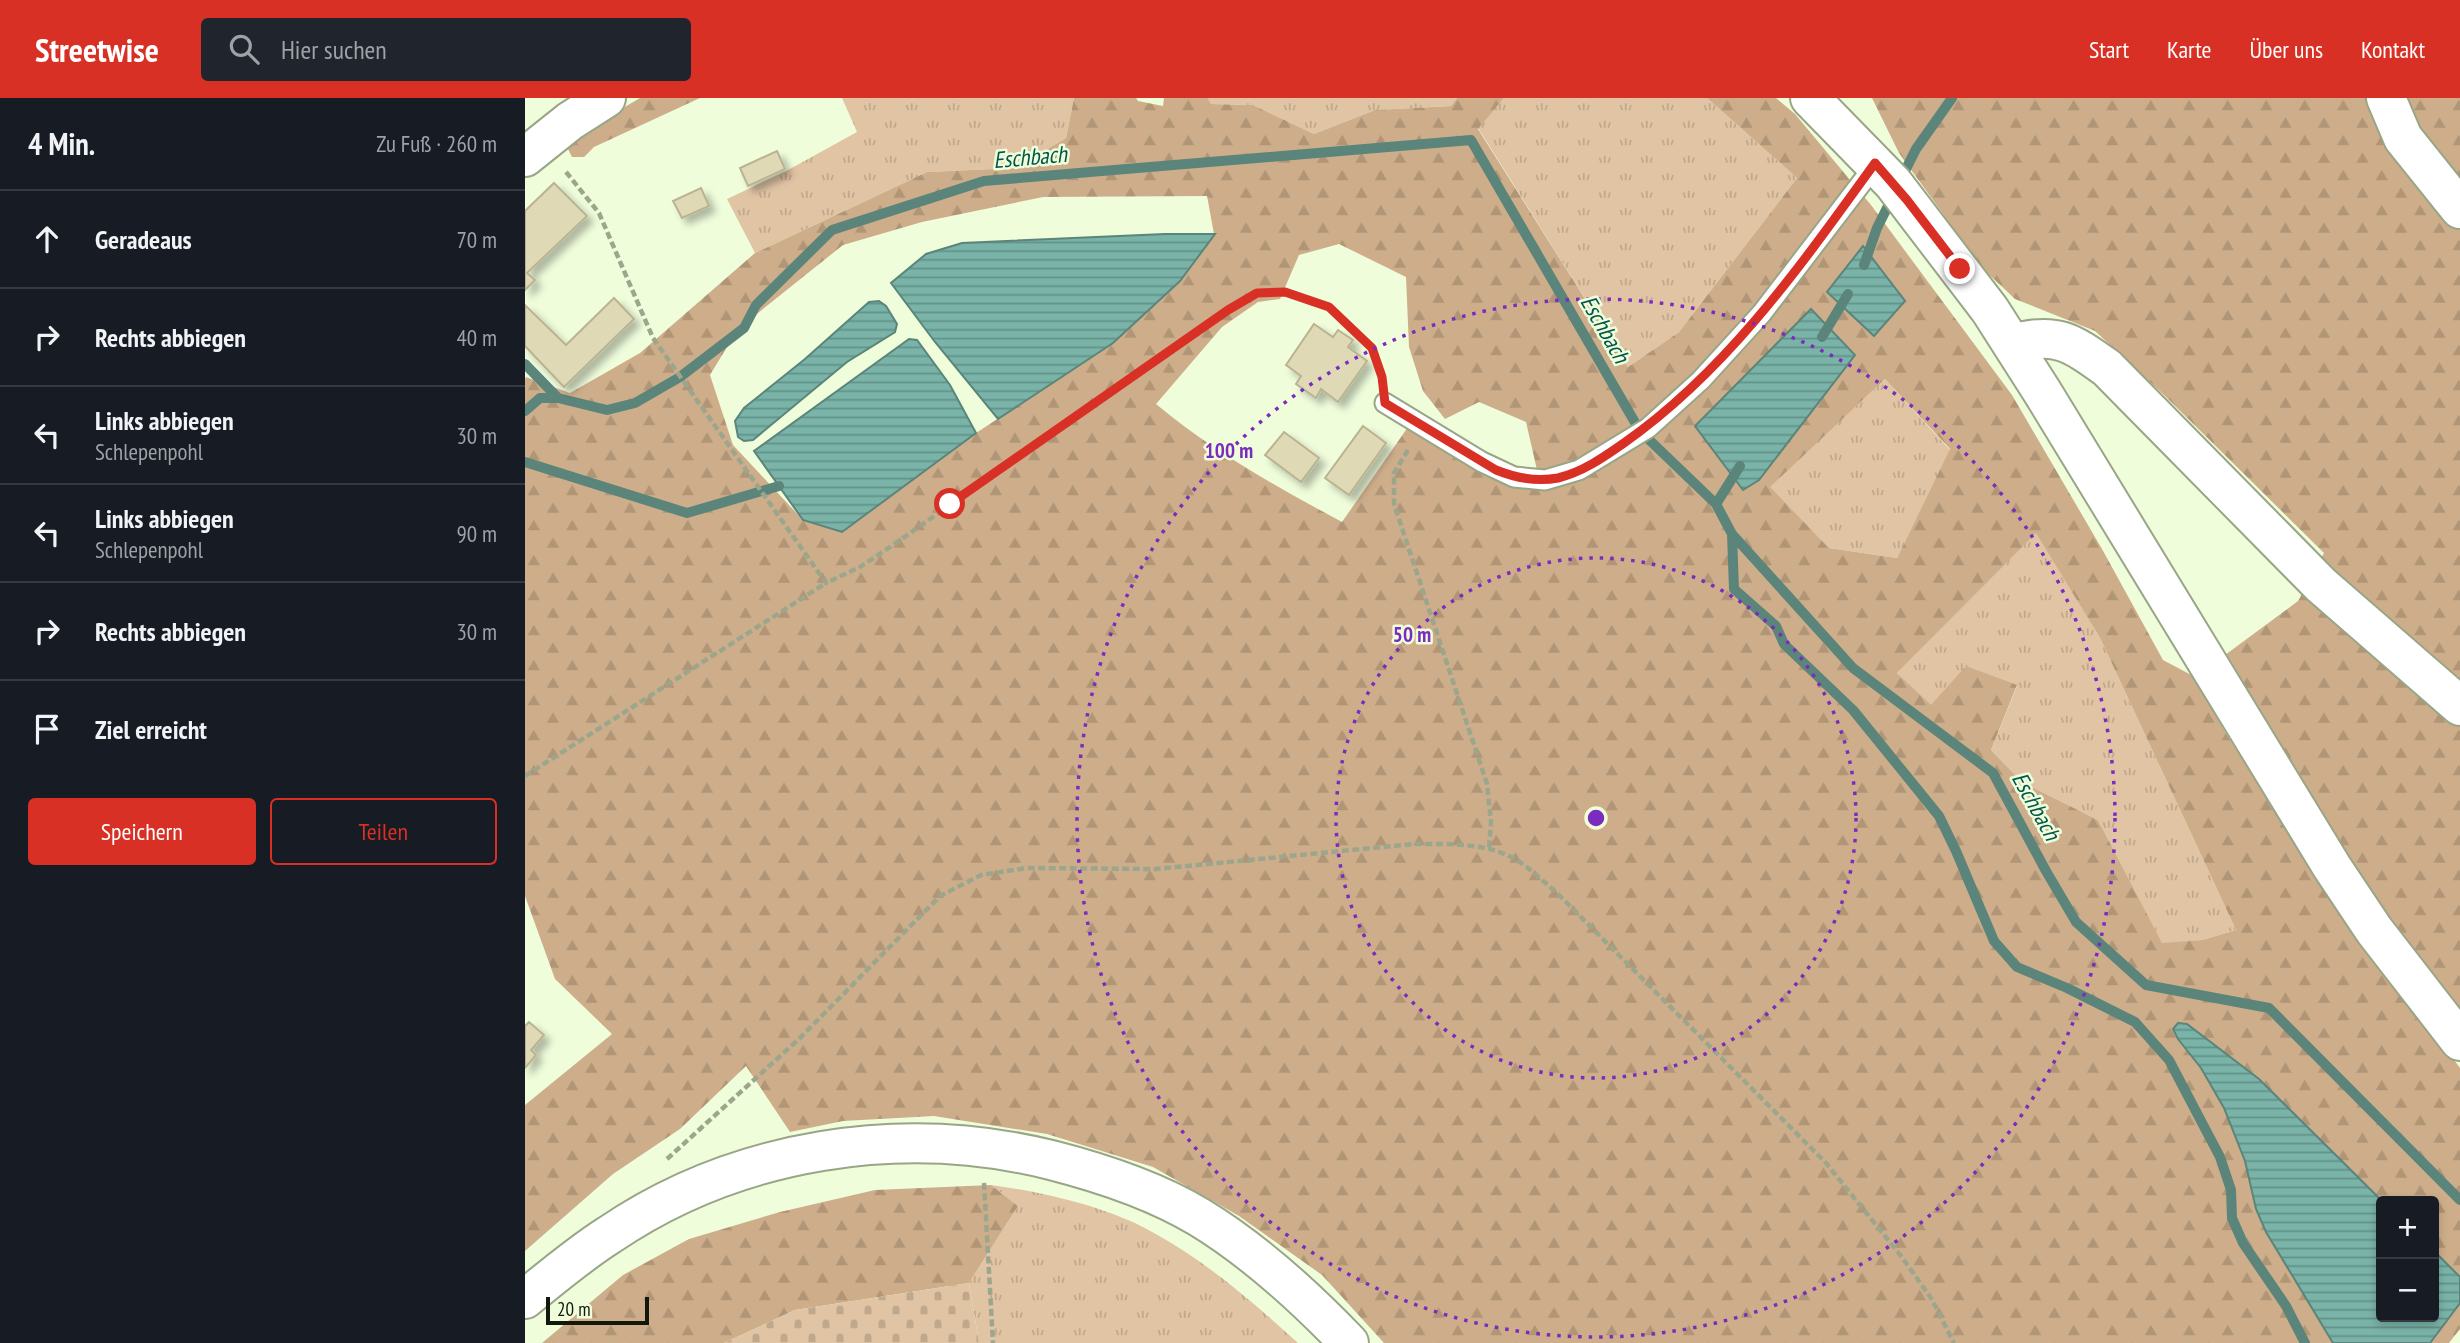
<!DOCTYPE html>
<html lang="de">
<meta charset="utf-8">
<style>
:root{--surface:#171b24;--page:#20242c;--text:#f1f3f6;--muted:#9ea1a6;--line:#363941;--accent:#d93025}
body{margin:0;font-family:"PT Sans Narrow",sans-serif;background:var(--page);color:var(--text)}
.controls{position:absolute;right:21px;bottom:21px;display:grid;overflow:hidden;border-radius:7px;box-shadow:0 4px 10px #0003}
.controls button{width:63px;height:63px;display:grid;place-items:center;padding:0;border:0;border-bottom:2px solid var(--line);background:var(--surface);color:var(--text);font:35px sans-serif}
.scale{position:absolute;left:21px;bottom:18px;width:103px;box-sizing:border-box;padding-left:7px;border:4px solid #13180c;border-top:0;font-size:19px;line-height:24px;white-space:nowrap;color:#13180c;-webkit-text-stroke:5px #effddb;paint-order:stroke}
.stop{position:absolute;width:21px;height:21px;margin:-16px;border:5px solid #d93025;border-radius:50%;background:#fff}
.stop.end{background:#d93025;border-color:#fff;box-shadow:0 2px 7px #0008}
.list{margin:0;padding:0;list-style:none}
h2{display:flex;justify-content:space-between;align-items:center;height:91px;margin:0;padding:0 28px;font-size:30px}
h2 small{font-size:23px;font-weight:400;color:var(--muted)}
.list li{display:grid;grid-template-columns:46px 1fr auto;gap:21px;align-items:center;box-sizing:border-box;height:98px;padding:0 28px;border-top:2px solid var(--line)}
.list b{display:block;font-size:26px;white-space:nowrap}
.list p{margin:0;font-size:23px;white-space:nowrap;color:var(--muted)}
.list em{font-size:23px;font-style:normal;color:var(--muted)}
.actions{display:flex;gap:14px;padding:21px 28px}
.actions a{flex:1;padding:16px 0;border:2px solid var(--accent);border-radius:7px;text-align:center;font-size:24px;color:var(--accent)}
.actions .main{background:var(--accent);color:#fff}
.icon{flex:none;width:38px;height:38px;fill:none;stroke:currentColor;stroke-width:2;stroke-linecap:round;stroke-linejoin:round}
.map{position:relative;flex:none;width:1935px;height:1245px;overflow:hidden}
header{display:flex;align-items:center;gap:42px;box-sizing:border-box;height:98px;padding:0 35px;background:var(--accent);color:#fff}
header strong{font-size:33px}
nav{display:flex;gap:38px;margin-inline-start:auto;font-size:24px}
.search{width:490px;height:63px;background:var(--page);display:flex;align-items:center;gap:18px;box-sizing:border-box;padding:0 24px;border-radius:7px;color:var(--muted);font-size:26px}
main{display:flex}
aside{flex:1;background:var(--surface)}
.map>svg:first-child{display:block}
</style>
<header>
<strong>Streetwise</strong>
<div class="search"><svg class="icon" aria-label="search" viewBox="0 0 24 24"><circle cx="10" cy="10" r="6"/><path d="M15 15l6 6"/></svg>Hier suchen</div>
<nav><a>Start</a><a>Karte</a><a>Über uns</a><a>Kontakt</a></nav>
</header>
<main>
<aside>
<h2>4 Min.<small>Zu Fuß · 260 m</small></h2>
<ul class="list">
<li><svg class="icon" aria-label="ahead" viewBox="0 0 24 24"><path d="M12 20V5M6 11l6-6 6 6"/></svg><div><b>Geradeaus</b></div><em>70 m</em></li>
<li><svg class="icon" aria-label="right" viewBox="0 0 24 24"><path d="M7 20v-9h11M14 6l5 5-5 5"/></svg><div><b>Rechts abbiegen</b></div><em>40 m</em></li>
<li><svg class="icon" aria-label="left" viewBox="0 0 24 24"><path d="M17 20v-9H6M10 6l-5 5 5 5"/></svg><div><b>Links abbiegen</b><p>Schlepenpohl</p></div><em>30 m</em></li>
<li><svg class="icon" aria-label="left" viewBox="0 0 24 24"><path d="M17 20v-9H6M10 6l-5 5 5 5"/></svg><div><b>Links abbiegen</b><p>Schlepenpohl</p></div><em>90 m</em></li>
<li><svg class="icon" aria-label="right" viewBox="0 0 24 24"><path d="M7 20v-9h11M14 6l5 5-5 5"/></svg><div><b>Rechts abbiegen</b></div><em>30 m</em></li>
<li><svg class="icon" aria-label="arrive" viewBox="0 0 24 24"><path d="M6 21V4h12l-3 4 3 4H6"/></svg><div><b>Ziel erreicht</b></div></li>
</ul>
<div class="actions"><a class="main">Speichern</a><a>Teilen</a></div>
</aside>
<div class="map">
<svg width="1935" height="1245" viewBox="0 0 1935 1245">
<defs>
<pattern id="grass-tufts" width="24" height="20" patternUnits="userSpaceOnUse" patternTransform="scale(1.75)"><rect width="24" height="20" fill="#e1c4a4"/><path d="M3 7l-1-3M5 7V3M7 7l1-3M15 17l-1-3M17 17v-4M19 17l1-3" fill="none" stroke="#c0a88c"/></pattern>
<pattern id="forest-firs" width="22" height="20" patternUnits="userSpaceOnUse" patternTransform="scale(1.75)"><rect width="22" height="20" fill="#ceae8a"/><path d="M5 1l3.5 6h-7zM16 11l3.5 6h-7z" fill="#b09576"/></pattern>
<pattern id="cemetery-stones" width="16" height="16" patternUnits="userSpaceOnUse" patternTransform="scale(1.75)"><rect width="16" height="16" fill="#e1c4a4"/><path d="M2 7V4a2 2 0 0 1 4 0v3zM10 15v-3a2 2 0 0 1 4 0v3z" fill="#c0a88c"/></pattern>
<pattern id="water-rules" width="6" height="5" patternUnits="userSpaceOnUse" patternTransform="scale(1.75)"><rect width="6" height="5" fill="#7ab4a9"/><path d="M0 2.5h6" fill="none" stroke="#639188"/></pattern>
<filter id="shadow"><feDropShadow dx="6" dy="6" stdDeviation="3.5" flood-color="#0004"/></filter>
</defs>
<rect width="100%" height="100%" fill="#effddb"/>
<!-- grass -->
<path fill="url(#grass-tufts)" d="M 317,0 L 549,0 L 541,40 L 490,70 L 402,74 L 230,155 L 202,101 L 263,72 L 332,34 Z
M 683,0 L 932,0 L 926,8 L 850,12 L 789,36 L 728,7 L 686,6 Z
M 979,0 L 1182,0 L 1272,80 L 1154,234 L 1103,269 L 953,30 Z
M 1360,281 L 1425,352 L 1372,460 L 1304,450 L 1244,389 Z
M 1511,434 L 1575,540 L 1711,832 L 1677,842 L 1637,846 L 1573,722 L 1497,684 L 1466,652 L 1492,588 L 1406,608 L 1372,575 Z
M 466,1087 C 518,1094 584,1109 629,1135 C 683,1165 728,1204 773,1245 L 454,1245 L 444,1185 L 493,1108 Z"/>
<!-- forest -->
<path fill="url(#forest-firs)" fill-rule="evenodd" d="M 115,0 L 175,0 L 69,49 L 59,59 L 47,59 L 43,51 L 45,41 Z
M 549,0 L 611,0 L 613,3 L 638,8 L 639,0 L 683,0 L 686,6 L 728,7 L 789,36 L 850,12 L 926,8 L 932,0 L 979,0 L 953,31 L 1103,269 L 1154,234 L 1272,80 L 1182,0 L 1251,0 L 1270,16 L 1346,107 L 1487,297 L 1577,451 L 1638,562 L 1672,580 L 1700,634 L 1779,757 L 1935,970 L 1935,1231 L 1924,1245 L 859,1245 L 797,1177 L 714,1118 L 628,1069 L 522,1036 L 409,1018 L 318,1023 L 265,1034 L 221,968 L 155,1031 L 88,1076 L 0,1153 L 0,1007 L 87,936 L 30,881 L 0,798 L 0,281 L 1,279 L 45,295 L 115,255 L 230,155 L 402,74 L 490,70 L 541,40 ZM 682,98 L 689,136 L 589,245 L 451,335 L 317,434 L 278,422 L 208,347 L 185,277 L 213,231 L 318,147 L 397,124 L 518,99 ZM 814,146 L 881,179 L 884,249 L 898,293 L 920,321 L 954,304 L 1001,324 L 1012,372 L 973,382 L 924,357 L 883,329 L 817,424 C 752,389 687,353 631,306 L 697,229 L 733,204 L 755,201 L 774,157 ZM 1286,211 L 1330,257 L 1234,382 L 1218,392 L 1171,328 ZM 1360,281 L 1425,351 L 1372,460 L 1304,450 L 1245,389 ZM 1511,435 L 1575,540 L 1711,832 L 1677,842 L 1637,845 L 1573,722 L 1497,684 L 1466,652 L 1492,587 L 1441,568 L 1406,607 L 1372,575 ZM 1856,1103 L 1909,1103 L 1909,1219 L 1856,1219 Z
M 1347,0 L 1935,0 L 1935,915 L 1836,780 L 1700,557 L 1773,503 L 1799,455 L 1638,296 L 1570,233 L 1490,201 L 1457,170 L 1374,55 Z
M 466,1087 L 493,1108 L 444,1185 L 270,1212 L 199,1245 L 17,1245 L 98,1177 L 164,1141 L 255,1114 L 350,1092 Z"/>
<!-- cemetery -->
<path fill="url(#cemetery-stones)" d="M 444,1185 L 454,1245 L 199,1245 L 270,1212 Z"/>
<!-- water -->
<path fill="url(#water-rules)" stroke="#5b857a" stroke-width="2" d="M 640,136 L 690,136 L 655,183 L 588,245 L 473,321 L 410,244 L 366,185 L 401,156 L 437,145 Z
M 1338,148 L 1380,203 L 1349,238 L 1302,194 Z
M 354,203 L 361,208 L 372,226 L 370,234 L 322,264 L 228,342 L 219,343 L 213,339 L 210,323 L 219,310 L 280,261 L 344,204 Z
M 1286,211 L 1330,257 L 1234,382 L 1218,392 L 1170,328 Z
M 384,241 L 392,242 L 425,287 L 451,335 L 317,434 L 278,422 L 229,353 Z
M 1653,925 L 1662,926 L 1734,981 L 1857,1103 L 1856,1219 L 1909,1219 L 1909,1153 L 1935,1179 L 1935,1205 L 1905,1245 L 1808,1245 L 1741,1134 L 1731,1111 L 1720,1063 L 1699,1010 L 1676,970 L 1653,941 L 1648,931 Z"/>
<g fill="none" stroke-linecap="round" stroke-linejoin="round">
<!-- stream -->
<path stroke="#5b857a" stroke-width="10" d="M 1375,83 L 1391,51 L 1427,0
M 1339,167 L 1352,130 L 1368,98
M 1297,239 L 1323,196
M 0,266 L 33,300
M 0,313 L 15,300 L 33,300 L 82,312 L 110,305 L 155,279 L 219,230 L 231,207 L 307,132 L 459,83 L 946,42 L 1115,333 L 1191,406 L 1207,436 L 1328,570 L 1468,675 L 1521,773 L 1551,824 L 1621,887 L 1744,910 L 1935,1102
M 0,364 L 162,415 L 254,388
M 1191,406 L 1215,368
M 1207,436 L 1209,491 L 1251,528 L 1259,546 L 1328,612 L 1414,718 L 1431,753 L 1469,843 L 1492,869 L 1542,890 L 1610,924 L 1644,962 L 1695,1059 L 1706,1092 L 1707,1120 L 1718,1145 L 1761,1208 L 1780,1245"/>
</g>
<!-- building -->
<path fill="#e0d9b6" stroke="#bab391" stroke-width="2" filter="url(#shadow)" d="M 252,53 L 260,71 L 223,88 L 215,70 Z
M 29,85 L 62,118 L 2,175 L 10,182 L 0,192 L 0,113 Z
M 176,90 L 184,108 L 157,120 L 148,103 Z
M 89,200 L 109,221 L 39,289 L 0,248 L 0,207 L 41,247 Z
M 789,226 L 808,239 L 813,232 L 828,242 L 823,249 L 842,263 L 813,304 L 796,291 L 791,300 L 771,286 L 776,278 L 761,267 Z
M 838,328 L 861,345 L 824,397 L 800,380 Z
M 759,334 L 794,360 L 776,384 L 740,357 Z
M 4,924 L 19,937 L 6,952 L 11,957 L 0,970 L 0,928 Z"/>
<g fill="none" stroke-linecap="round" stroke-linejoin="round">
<!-- service casing -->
<g stroke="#98a586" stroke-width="23">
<path id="service" d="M 860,305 L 957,364 L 989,379 L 1020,382 L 1054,372 L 1123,330 L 1176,282 L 1237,215 L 1351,66"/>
</g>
<!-- tertiary casing -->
<g stroke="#98a586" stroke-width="42">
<path id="tertiary" d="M 1861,0 L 1878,40 L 1935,111
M 1488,246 C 1531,233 1547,245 1582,270 L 1796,487 L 1935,608"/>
</g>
<!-- secondary casing -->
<g stroke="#98a586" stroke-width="42">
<path id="secondary" d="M 1285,0 L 1368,85 L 1465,212 L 1518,295 L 1807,769 L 1849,832 L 1935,943
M 0,59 L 45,23 L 81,0
M 0,1201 C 27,1179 54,1156 84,1137 C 212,1050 377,1025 526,1062 C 577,1075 629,1092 674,1119 C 730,1153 779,1198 824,1245"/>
</g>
<!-- path -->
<path stroke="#9ba68c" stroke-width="4.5" stroke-dasharray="7 3.5" stroke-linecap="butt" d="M 41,74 L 74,115 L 128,240 L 301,485 L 335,469 L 368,447 L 703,212 L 732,196 L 760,194 L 804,209 L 847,250 L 857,280
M 883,352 L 869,375 L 869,406 L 962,686 L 966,724 L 964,751
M 0,678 L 301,485
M 142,1061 L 275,940 L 415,798 L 456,777 L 502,770 L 631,771 L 889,746 C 923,746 963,744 993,763 C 1007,772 1019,784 1032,795 L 1301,1065 L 1376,1158 L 1406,1200 L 1429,1245
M 459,1085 L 468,1245"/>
<!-- service -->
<use href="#service" stroke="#fff" stroke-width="19"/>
<!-- tertiary -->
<use href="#tertiary" stroke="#fff" stroke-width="38"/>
<!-- secondary -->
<use href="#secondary" stroke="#fff" stroke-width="38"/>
</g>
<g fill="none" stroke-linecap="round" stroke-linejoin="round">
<!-- route -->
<path stroke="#d93025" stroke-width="9" d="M 425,406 L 703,212 L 732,195 L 760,194 L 804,209 L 847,250 L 857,279 L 860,305 L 971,372 C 991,380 1012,384 1033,380 C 1058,374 1079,359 1099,345 C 1202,273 1277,166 1350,65 L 1382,102 L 1435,171"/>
</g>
<!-- distance rings -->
<g fill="none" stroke="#7b2cbf" stroke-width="3.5" stroke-dasharray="3.5 7">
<circle cx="1071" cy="720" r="260"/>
<circle cx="1071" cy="720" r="519"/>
</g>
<g text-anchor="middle" stroke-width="5" stroke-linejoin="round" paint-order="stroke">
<!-- water labels -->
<g font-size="23" font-style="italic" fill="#00574c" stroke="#effddb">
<text transform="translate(505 59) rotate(-5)" y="8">Eschbach</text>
<text transform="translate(1080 231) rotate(60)" y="8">Eschbach</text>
<text transform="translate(1511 708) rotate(61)" y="8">Eschbach</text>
</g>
</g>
<circle cx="1071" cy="720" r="10" fill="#7b2cbf" stroke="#effddb" stroke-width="3.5"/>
<g font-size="21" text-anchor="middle" font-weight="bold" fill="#7b2cbf" stroke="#effddb" stroke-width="5" stroke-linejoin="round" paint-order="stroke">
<text x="704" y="360">100 m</text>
<text x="887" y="544">50 m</text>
</g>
</svg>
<div class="controls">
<button>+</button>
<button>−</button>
</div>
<div class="scale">20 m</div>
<div class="stop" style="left:425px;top:406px"></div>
<div class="stop end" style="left:1435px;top:171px"></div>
</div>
</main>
